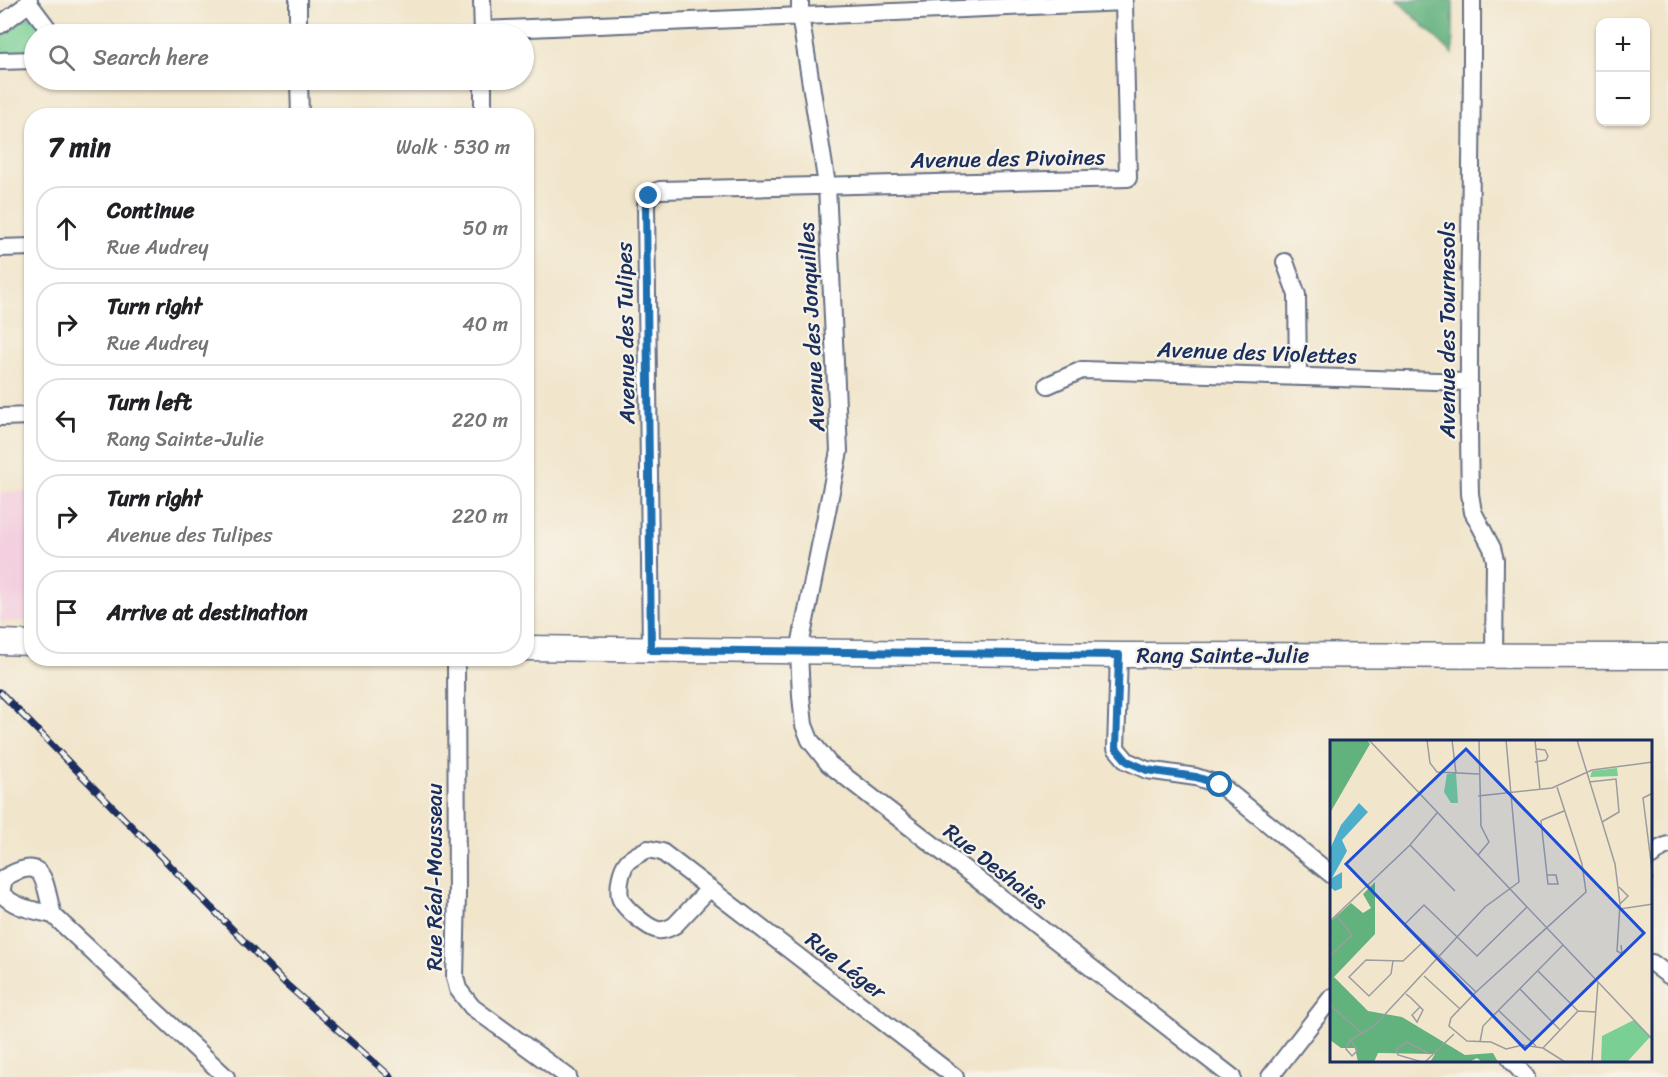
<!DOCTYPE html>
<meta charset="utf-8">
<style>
:root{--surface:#fff;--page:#f6f6f6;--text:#202124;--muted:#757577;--line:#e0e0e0}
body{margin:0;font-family:Sriracha,sans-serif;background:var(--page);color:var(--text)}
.controls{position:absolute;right:18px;top:18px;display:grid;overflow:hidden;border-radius:12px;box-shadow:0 2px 4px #0004}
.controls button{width:54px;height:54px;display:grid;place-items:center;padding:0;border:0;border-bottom:2px solid var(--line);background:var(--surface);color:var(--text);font:30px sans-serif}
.stop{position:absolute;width:18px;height:18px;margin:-14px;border:4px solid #1f6fb2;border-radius:50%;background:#fff}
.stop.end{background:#1f6fb2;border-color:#fff;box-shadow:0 2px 6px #0008}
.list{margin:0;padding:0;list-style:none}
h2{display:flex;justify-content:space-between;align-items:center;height:78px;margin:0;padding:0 24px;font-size:26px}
h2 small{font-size:20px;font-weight:400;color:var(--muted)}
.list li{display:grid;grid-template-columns:39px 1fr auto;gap:18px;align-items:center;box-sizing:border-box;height:84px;margin:0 12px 12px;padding:0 12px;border:2px solid var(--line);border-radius:24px}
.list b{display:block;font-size:22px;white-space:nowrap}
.list p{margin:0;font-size:20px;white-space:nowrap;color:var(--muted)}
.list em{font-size:20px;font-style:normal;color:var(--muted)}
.icon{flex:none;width:33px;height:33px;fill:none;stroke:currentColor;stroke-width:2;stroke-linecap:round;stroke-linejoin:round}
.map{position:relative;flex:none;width:1668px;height:1077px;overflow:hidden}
.search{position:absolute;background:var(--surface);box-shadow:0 2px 4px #0004;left:24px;top:24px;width:510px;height:66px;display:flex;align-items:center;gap:15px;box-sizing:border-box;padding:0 21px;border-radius:33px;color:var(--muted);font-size:22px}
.panel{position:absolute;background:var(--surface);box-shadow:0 2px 4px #0004;left:24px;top:108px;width:510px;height:558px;border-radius:24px}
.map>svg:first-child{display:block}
</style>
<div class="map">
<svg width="1668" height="1077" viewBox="0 0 1668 1077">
<rect width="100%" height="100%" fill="#f7f3e8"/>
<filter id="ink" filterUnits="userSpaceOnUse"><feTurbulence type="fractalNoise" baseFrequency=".0167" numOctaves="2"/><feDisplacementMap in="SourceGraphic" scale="12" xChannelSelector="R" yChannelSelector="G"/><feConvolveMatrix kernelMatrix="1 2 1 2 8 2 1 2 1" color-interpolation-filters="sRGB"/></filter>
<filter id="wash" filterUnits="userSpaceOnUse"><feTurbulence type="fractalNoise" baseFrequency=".008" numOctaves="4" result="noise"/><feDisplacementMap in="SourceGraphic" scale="24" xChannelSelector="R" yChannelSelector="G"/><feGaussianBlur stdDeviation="1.35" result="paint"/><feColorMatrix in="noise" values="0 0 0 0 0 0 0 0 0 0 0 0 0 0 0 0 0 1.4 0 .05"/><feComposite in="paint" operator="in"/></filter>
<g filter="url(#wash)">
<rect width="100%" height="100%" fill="#f1e5cb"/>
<!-- built -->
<path fill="#f3cfdf" d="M 31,491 L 31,621 L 0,622 L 0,492 Z"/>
<!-- green -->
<path fill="#79cf94" stroke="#4a7f79" stroke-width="1.5" d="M 27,17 L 36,18 L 45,34 L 34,34 L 34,57 L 0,62 L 0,38 Z"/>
<!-- forest -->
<path fill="#62b27e" stroke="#3e706e" stroke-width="1.5" d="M 1397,0 L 1453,0 L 1453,54 Z"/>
</g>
<g filter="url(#ink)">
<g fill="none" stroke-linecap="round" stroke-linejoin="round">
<!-- street casing -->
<g stroke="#666f84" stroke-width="20">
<path id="street" d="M 298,0 L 298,34
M 482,0 L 483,34
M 800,0 L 800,15 L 827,185 L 839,451 L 799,651 L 801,696 L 804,725 L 810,740 L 829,764 L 1232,1077
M 1472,0 C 1473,165 1466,329 1470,494 L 1473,512 L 1492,548 L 1495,560 L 1494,654
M 28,2 L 52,34
M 0,25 L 24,7 L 29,0
M 483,30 L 1124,2 L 1128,178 L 660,190 C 652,192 647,197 646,205 L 651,650
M 0,61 L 34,60
M 299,80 L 300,116
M 483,80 L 483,116
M 0,248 L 32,247
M 1285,262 L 1297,295 L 1298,375
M 1048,385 L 1082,370 L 1468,382
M 0,417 L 32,416
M 1119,655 L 1116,748 L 1127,761 L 1147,770 L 1196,777 L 1220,785 L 1332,875
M 456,658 L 457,894 L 455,977 L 458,989 L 472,1007 L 568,1077
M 1652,856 L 1661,848 L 1668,845
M 710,888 L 675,925 C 670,928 664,931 658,930 C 648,928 622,907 620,897 C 618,886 621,869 628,861 C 634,856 642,852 648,849 L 662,852 L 955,1077
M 53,915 C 43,882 47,853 4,878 L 1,893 C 14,908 34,910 53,915 L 226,1077
M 1652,963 L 1668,975
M 1511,1060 L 1526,1077
M 1270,1077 L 1332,997"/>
</g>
<!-- secondary casing -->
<g stroke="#666f84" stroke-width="27">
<path id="secondary" d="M 0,642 L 32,643
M 526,648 L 1119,655 L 1668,656"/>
</g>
<!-- street -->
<use href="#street" stroke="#fff" stroke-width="16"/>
<!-- secondary -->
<use href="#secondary" stroke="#fff" stroke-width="24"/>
<!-- rail casing -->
<g stroke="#1b2f5e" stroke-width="7">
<path id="rail" d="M 0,692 L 286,984 L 391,1077"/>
</g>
<!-- rail -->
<use href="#rail" stroke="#f7f3e8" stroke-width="4.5" stroke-dasharray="14" stroke-linecap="butt"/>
</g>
</g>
<g fill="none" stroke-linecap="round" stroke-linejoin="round" filter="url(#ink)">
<!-- route -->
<path stroke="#1f6fb2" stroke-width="8" d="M 649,196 L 646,205 L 651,650 L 1119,655 L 1116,748 L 1127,761 L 1147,770 L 1196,777 L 1220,785"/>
</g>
<g text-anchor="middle" stroke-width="4.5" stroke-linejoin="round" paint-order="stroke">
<!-- street labels -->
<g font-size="22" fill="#1b2f5e" stroke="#f7f3e8">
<text transform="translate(1008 158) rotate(-1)" y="8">Avenue des Pivoines</text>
<text transform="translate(811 327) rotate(-93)" y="8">Avenue des Jonquilles</text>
<text transform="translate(1447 330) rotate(-90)" y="8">Avenue des Tournesols</text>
<text transform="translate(625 333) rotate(-91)" y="8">Avenue des Tulipes</text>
<text transform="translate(1257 352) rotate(2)" y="8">Avenue des Violettes</text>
<text x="1223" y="663">Rang Sainte-Julie</text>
<text transform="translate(996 866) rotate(38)" y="8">Rue Deshaies</text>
<text transform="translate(434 877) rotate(-90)" y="8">Rue Réal-Mousseau</text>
<text transform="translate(846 965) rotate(38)" y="8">Rue Léger</text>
</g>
</g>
<!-- overview -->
<g transform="translate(1330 740)">
<rect width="322" height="322" fill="#f1e5cb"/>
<path d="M 287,28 L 288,36 L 260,37 L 262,31 ZM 126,33 L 128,63 L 121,63 L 114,52 L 117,34 ZM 304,280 L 320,297 L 297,322 L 271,322 L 272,296 Z" fill="#79cf94"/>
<path d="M 0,0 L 37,0 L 40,4 L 0,73 ZM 45,142 L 45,194 L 4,237 L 38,271 L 72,277 L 135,315 L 163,313 L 168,322 L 152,322 L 147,318 L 139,322 L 100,322 L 105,314 L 48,313 L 44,322 L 28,322 L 25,308 L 11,308 L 0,300 L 0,182 L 21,163 L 33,173 L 41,168 L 33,154 Z" fill="#62b27e"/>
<path d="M 29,63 L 38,72 L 12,100 L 17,111 L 2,138 L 12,132 L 12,148 L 5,151 L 0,147 L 0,109 L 11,85 Z" fill="#4daecc"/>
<path fill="none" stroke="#9b9c9f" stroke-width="1.5" d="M 39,0 L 323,300M 97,0 L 100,23 L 107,32 L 149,34M 122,0 L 126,33M 205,0 L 210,50M 247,0 L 285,124 L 290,164 L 287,211 L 292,214 L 291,205M 205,22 L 216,20 L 218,16 L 215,10 L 206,9M 259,42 L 286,39 L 289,72 L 272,82M 227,47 L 252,124 L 256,152 L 146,252 L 121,278 L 119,286 L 137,301 L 161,302 L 176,309 L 193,305 L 213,308 L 235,322M 323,53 L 313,58 L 323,138M 148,56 L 222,48 L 262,30 L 323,22M 80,105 L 125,151M 148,115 L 159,102 L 151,86 L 149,0M 217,135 L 226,135 L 228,144 L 218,144 L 211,81 L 212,80 L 234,71M 289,147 L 298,156 L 290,164M 290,169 L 323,164M 0,181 L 80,105 L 107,73M 0,216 L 22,195 L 6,175M 63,221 L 61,234 L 39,256 L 19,237 L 36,220 L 73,221 L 93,202M 208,231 L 248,271 L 266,272M 94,236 L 130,269M 190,249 L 230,290M 146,252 L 75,184 L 94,165 L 147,216 L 197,167M 76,254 L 81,258 L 93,270 L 87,282 L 82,275 L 90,267M 0,265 L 32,293M 168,270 L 206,306M 21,300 L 27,311 L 22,316 L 16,309 L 19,301 L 44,286 L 155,167 L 189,142 L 176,0M 150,302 L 153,286 L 233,205M 213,308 L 248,271M 92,322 L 68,315 L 66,310 L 77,302 L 100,314M 95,322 L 124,294M 262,322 L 268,242"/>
<path fill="#1d4ed8" fill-opacity="0.15" stroke="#1d4ed8" stroke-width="3" d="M 136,9 L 314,193 L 195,309 L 16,124 Z"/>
<rect width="322" height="322" fill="none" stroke="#1b2f5e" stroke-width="3"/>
</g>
</svg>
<div class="controls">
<button>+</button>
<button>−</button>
</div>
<div class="stop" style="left:1220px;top:785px"></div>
<div class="stop end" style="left:649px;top:196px"></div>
<div class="search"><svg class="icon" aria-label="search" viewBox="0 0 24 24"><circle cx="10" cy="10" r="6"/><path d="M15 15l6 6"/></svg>Search here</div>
<section class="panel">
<h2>7 min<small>Walk · 530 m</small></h2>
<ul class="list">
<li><svg class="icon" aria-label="ahead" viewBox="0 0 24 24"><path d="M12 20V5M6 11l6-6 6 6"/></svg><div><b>Continue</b><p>Rue Audrey</p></div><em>50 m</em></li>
<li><svg class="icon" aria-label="right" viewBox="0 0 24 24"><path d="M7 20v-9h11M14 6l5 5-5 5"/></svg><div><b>Turn right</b><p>Rue Audrey</p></div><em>40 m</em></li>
<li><svg class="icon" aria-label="left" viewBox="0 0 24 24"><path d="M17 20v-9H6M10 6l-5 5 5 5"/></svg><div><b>Turn left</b><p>Rang Sainte-Julie</p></div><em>220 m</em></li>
<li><svg class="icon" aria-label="right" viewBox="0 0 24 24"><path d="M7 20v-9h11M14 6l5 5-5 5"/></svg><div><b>Turn right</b><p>Avenue des Tulipes</p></div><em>220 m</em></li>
<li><svg class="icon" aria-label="arrive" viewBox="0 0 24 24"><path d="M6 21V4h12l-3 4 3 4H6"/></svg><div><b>Arrive at destination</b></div></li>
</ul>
</section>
</div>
